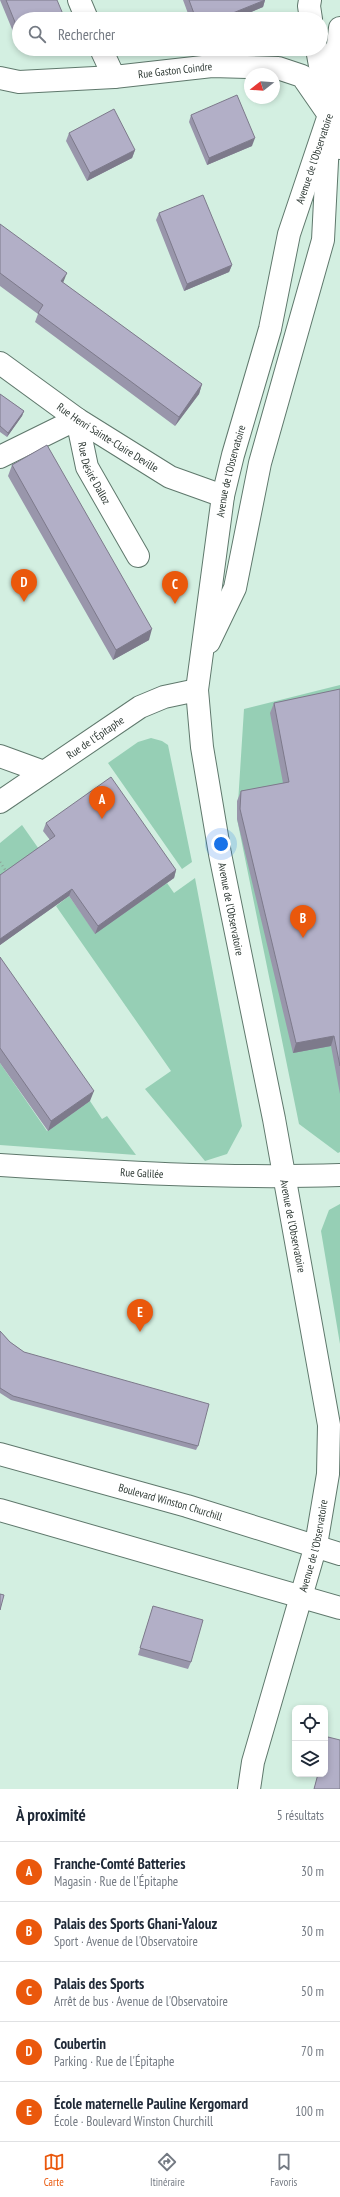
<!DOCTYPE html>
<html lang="fr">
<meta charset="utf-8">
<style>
:root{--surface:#fff;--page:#f6f6f7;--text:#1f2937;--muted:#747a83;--line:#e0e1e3;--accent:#ea580c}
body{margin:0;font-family:"PT Sans Narrow",sans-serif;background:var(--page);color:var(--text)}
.controls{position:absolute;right:12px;bottom:12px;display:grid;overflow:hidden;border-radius:8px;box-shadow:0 2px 6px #0003}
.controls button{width:36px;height:36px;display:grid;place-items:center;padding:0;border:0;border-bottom:1px solid var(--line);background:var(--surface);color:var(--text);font:20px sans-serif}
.compass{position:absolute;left:244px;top:68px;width:36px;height:36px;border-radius:50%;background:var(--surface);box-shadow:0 2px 6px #0003;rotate:253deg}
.you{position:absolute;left:221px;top:844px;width:14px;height:14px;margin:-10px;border:3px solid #fff;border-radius:50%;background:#1a73e8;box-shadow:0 0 0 6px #1a73e833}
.badge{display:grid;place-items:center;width:26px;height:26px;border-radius:50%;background:var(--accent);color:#fff;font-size:13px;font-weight:700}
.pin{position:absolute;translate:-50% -33px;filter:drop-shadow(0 1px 2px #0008)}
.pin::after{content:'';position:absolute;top:21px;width:14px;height:12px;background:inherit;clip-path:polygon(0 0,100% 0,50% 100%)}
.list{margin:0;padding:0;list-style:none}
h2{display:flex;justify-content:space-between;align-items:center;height:52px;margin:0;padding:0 16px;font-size:17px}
h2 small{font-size:13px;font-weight:400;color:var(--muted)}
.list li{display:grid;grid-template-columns:26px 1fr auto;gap:12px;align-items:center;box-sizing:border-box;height:60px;padding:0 16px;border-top:1px solid var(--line)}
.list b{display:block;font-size:15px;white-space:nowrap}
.list p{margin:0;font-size:13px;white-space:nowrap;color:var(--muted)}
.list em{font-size:13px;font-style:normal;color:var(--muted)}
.icon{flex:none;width:22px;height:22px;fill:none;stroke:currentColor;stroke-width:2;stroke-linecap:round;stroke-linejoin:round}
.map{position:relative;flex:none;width:340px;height:1789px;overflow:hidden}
.search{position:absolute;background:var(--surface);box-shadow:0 2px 6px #0003;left:12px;right:12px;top:12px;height:44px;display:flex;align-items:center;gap:10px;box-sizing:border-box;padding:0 14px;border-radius:22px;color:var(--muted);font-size:15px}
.sheet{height:352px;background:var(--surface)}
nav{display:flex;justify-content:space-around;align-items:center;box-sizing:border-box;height:56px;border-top:1px solid var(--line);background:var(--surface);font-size:11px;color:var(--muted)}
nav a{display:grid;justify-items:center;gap:2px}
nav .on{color:var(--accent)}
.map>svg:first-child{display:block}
</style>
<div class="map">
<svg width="340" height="1789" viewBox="0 0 340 1789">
<rect width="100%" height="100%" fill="#d3efe1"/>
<!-- green -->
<path fill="#96cfb5" d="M 340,685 L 340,1152 L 338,1153 L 299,1124 L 237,819 L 244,709 Z
M 151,738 L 162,741 L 168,745 L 192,862 L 182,869 L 108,763 L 138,742 Z
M 22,825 L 41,852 L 0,881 L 0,843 Z
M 195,878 L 242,1126 L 227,1154 L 205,1161 L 145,1089 L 171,1071 L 56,906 L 69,896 L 95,933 L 167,883 L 174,893 Z
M 0,1063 L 47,1131 L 90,1101 L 102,1119 L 107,1116 L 136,1155 L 0,1145 Z
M 340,1204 L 340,1344 L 321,1231 L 329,1210 Z"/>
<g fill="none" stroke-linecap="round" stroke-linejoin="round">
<!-- minor casing -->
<g stroke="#5f786c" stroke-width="24">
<g id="minor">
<path d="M 79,0 L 87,19"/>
<path d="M 101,49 L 114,77"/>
<path id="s1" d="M 0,78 L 19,82 L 114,77 L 212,66 L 278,68 L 302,76 L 329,115"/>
<path d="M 330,109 L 340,28"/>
<path id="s2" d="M 0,363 L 77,419 L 170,477 L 223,496"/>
<path id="s3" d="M 0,457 L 77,419 L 87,467 L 138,556"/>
<path d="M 209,642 L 235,588 L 260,463 L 323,240 L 328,142"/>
<path d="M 0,756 L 44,772"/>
<path id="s4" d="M 0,802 L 140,707 L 164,697 L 197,690"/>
<path id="s5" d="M 0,1165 C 113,1172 226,1179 340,1175"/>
<path id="s6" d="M 249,1789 L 253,1762 L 316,1545 L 328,1474 L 329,1425 L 274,1119 L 220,854 L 202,747 L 197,690 L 223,496 L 233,455 L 270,329 L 289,234 L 329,115"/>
</g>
</g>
<!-- major casing -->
<g stroke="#5f786c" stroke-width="24">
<g id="major">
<path d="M 310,0 L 309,6 L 311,19"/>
<path d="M 317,49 L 329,115 L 340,148"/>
<path id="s7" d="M 0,1454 L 187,1506 L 340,1554"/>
<path d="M 0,1510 L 340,1608"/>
</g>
</g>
<!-- path -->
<path stroke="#8fa59a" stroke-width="2.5" stroke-dasharray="1 3" stroke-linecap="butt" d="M 0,862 L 8,874"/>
<!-- minor -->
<use href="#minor" stroke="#fff" stroke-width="22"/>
<!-- major -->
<use href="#major" stroke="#fff" stroke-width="22"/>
</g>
<!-- wall -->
<path fill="#9996ab" d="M 0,0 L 57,0 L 19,19 L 19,46 Z
M 183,0 L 265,0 L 263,7 L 234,19 L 190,19 Z
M 191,115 L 252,146 L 207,165 L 189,122 Z
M 69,133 L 135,150 L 132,158 L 87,181 L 66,141 Z
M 159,213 L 232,265 L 229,272 L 184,291 L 156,220 Z
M 0,224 L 63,283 L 202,384 L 199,394 L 175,426 L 35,322 L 38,314 L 0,286 Z
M 0,394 L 24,411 L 22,416 L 7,437 L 0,432 Z
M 12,465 L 149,640 L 113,660 L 8,476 Z
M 340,689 L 340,1094 L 331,1046 L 293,1053 L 237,819 L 237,801 L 241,791 L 283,783 L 270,713 L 274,703 Z
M 46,823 L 176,870 L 174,878 L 95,934 L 69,896 L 0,945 L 0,875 L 50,840 L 43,831 Z
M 0,957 L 90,1101 L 48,1131 L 0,1063 Z
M 0,1331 L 10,1342 L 24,1352 L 198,1446 L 196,1450 L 11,1400 L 0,1393 Z
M 153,1606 L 191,1662 L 188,1669 L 138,1655 Z
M 328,1737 L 340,1789 L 314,1789 L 318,1774 L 325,1774 L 325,1744 Z"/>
<!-- shaded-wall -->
<path fill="#7d7a8b" d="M 265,0 L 263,7 L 234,19 L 218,19 Z
M 23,49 L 29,49 L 22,52 Z
M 255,138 L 252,146 L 207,165 L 209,158 Z
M 135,150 L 132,158 L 87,181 L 90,173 Z
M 232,265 L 229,272 L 184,291 L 187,284 Z
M 67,273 L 63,283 L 58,291 L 61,281 Z
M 202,384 L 199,394 L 175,426 L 179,417 Z
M 24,411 L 22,416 L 7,437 L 8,433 Z
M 152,629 L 149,640 L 113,660 L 116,650 Z
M 176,870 L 174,878 L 95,934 L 98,926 Z
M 72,889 L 69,896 L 0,945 L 0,939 Z
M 334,1036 L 331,1046 L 293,1053 L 296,1043 Z
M 94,1091 L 90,1101 L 48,1131 L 51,1121 Z"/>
<!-- building -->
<path fill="#b2afc7" stroke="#7d7a8b" d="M 6,0 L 57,0 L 65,19 L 19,19 L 19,32 Z
M 189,0 L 265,0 L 218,19 L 196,19 Z
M 237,95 L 255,138 L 209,158 L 191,115 Z
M 114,109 L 135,150 L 90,173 L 69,133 Z
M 203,195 L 232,265 L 187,284 L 159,213 Z
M 0,224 L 67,273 L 61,281 L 202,384 L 179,417 L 38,313 L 43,305 L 0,273 Z
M 0,394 L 24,411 L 8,433 L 0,426 Z
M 47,445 L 152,629 L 116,650 L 12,465 Z
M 340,689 L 340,1066 L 334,1036 L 296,1043 L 240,809 L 241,791 L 289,782 L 274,703 Z
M 111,777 L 176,870 L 98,926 L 72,889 L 0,939 L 0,875 L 55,836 L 46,823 Z
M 0,957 L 94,1091 L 51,1121 L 0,1048 Z
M 0,1331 L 10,1342 L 24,1352 L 209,1404 L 198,1446 L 13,1396 L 0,1388 Z
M 0,1594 L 4,1595 L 0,1610 Z
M 153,1606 L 203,1620 L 191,1662 L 140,1648 Z
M 328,1737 L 340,1740 L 340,1789 L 314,1789 L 318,1774 L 325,1774 L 325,1747 Z"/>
<g text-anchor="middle" stroke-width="3.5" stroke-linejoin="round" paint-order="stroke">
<!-- street labels -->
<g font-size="11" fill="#2d3833" stroke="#fff">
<text dy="4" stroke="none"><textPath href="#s1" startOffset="176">Rue Gaston Coindre</textPath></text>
<text dy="4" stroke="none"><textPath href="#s6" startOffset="1667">Avenue de l'Observatoire</textPath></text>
<text dy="4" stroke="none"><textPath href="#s2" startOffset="131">Rue Henri Sainte-Claire Deville</textPath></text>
<text dy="4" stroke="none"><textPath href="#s6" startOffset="1343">Avenue de l'Observatoire</textPath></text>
<text dy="4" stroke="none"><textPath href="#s3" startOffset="143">Rue Désiré Dalloz</textPath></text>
<text dy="4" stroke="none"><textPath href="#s4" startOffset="115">Rue de l'Épitaphe</textPath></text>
<text transform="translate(231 909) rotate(79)" y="4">Avenue de l'Observatoire</text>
<text dy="4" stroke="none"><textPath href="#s5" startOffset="142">Rue Galilée</textPath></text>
<text transform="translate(293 1226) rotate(79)" y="4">Avenue de l'Observatoire</text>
<text dy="4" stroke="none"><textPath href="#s7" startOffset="177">Boulevard Winston Churchill</textPath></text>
<text dy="4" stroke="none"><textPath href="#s6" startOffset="252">Avenue de l'Observatoire</textPath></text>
</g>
</g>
</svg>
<div class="controls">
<button><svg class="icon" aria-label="locate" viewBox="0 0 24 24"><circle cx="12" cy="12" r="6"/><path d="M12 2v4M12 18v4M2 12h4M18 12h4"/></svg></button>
<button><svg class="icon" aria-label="layers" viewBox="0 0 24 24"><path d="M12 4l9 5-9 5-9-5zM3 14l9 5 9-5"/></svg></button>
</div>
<svg class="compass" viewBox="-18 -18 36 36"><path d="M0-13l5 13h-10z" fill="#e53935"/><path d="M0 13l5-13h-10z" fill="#747a83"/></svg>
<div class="you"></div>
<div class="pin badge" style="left:102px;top:819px">A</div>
<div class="pin badge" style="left:303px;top:938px">B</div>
<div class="pin badge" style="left:175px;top:604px">C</div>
<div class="pin badge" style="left:24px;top:602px">D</div>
<div class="pin badge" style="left:140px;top:1332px">E</div>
<div class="search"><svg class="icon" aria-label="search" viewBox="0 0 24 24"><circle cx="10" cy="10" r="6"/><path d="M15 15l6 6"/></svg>Rechercher</div>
</div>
<section class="sheet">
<h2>À proximité<small>5 résultats</small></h2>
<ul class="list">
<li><span class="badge">A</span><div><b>Franche-Comté Batteries</b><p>Magasin · Rue de l'Épitaphe</p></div><em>30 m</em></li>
<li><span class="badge">B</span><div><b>Palais des Sports Ghani-Yalouz</b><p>Sport · Avenue de l'Observatoire</p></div><em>30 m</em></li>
<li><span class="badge">C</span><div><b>Palais des Sports</b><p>Arrêt de bus · Avenue de l'Observatoire</p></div><em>50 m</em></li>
<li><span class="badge">D</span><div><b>Coubertin</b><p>Parking · Rue de l'Épitaphe</p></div><em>70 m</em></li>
<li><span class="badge">E</span><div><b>École maternelle Pauline Kergomard</b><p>École · Boulevard Winston Churchill</p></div><em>100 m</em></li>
</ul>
</section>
<nav>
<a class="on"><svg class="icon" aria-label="map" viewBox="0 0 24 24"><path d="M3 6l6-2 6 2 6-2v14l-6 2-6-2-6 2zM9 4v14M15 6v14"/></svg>Carte</a>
<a><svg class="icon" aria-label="directions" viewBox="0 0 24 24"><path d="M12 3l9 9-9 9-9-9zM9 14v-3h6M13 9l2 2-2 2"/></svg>Itinéraire</a>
<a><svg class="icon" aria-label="saved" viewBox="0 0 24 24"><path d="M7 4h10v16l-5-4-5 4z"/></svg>Favoris</a>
</nav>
